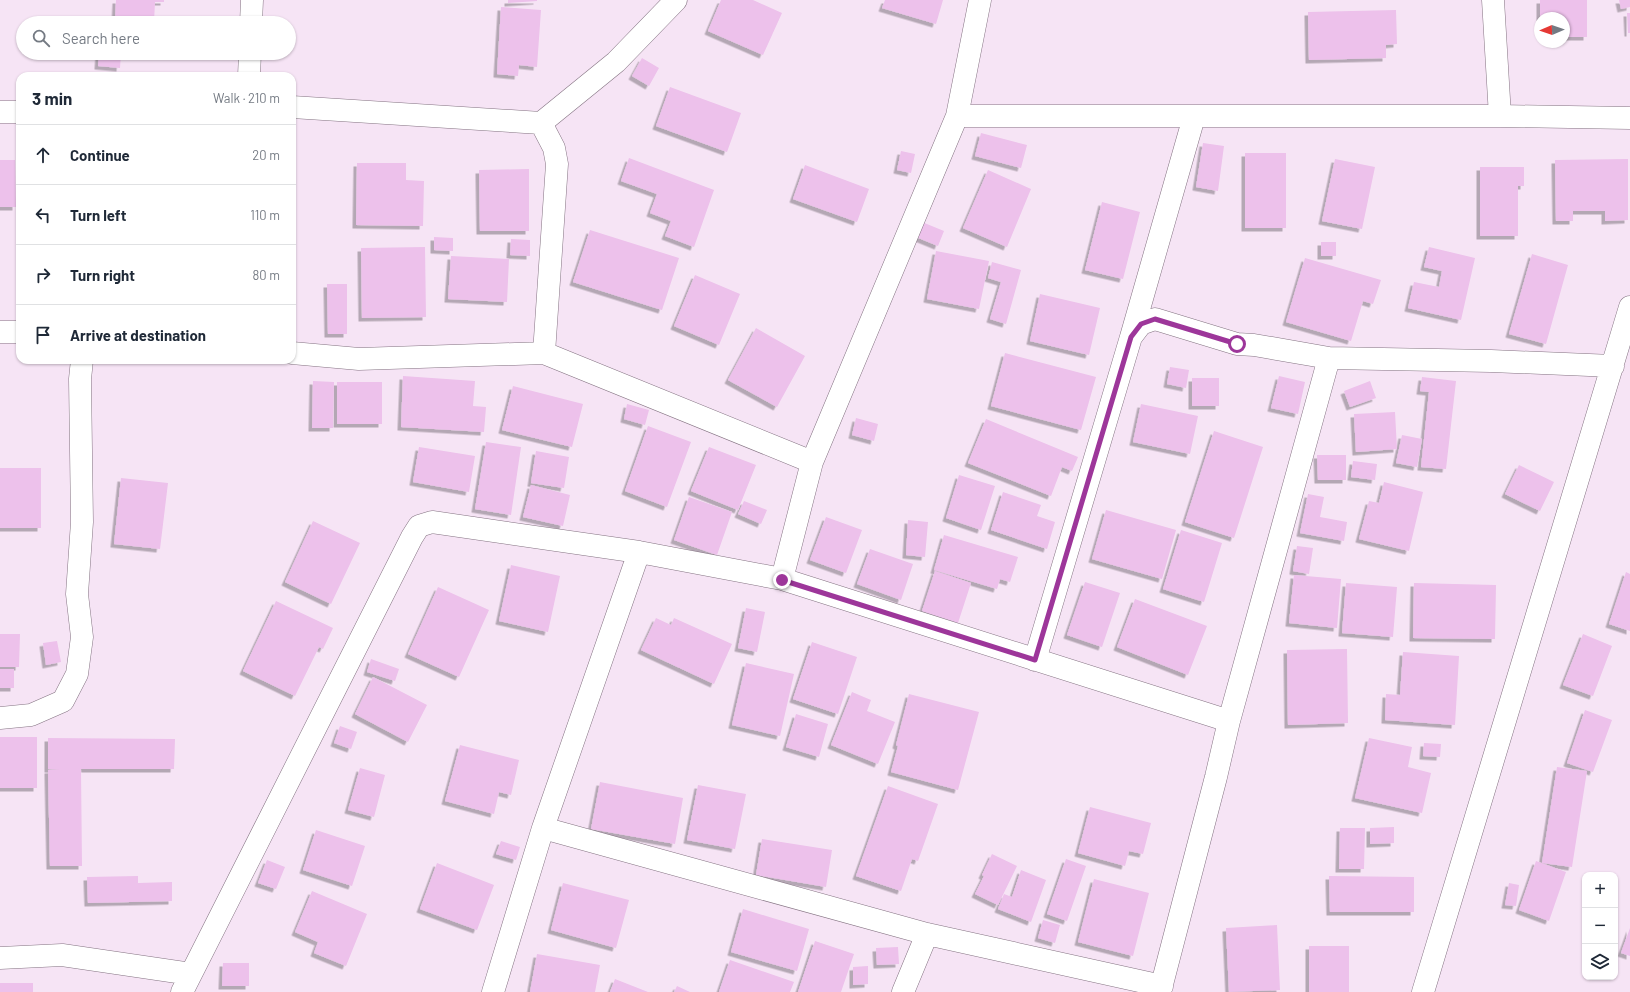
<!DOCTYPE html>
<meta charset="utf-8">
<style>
:root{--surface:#fff;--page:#f2f2f3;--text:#1f2937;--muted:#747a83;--line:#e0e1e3}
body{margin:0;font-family:Barlow,sans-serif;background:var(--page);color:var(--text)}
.controls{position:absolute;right:12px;bottom:12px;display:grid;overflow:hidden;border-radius:8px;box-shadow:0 1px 3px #0004}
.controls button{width:36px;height:36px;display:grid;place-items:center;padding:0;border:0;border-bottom:1px solid var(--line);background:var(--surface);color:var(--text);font:20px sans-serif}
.compass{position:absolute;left:1534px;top:12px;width:36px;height:36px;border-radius:50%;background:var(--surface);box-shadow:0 1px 3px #0004;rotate:268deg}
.stop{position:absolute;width:12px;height:12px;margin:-9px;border:3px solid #9d369a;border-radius:50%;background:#fff}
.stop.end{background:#9d369a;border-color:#fff;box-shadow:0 1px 4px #0008}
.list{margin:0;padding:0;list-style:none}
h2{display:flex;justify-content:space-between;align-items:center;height:52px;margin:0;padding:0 16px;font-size:17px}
h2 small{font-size:13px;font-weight:400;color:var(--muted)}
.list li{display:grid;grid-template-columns:26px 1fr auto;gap:12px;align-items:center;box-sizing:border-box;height:60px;padding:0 16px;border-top:1px solid var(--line)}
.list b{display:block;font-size:15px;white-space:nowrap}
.list em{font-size:13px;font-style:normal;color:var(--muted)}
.icon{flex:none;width:22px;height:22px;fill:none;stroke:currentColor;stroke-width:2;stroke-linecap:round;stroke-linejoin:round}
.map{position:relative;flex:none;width:1630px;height:992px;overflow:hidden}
.search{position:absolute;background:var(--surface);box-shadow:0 1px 3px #0004;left:16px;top:16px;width:280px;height:44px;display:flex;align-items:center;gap:10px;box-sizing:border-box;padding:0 14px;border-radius:22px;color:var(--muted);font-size:15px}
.panel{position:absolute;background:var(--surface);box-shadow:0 1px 3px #0004;left:16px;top:72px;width:280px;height:292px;border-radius:12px}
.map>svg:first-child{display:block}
</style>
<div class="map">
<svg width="1630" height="992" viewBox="0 0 1630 992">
<defs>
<filter id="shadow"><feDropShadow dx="-3.5" dy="3.5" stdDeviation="0" flood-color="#0004"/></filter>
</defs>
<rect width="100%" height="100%" fill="#f6e4f5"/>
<!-- building -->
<path fill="#edc1eb" filter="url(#shadow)" d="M 116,0 L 164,0 L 164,2 L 155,2 L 154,22 L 115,21 Z
M 508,0 L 537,0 L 537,1 L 508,3 Z
M 721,0 L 753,0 L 782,13 L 763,55 L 708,31 Z
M 885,0 L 943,0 L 936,24 L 882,8 Z
M 1540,0 L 1587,0 L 1587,37 L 1564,37 L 1564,18 L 1540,18 Z
M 1619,0 L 1630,0 L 1630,7 L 1621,9 Z
M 501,7 L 541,10 L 537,67 L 519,65 L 518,76 L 497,74 Z
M 1396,10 L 1397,44 L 1386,45 L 1386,58 L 1309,60 L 1308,12 Z
M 1627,13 L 1630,13 L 1630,33 L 1628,33 Z
M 99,53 L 121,53 L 120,68 L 98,66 Z
M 642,58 L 659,68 L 649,86 L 632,76 Z
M 670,87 L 741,113 L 727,152 L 656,126 Z
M 981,133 L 1027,145 L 1021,168 L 975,156 Z
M 1203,143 L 1224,146 L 1218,191 L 1196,187 Z
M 901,151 L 915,154 L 911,173 L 897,170 Z
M 1245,153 L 1286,153 L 1286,228 L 1245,228 Z
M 629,158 L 714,190 L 694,247 L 665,236 L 671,221 L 650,213 L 657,194 L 621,181 Z
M 1335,159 L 1375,167 L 1362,229 L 1322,221 Z
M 1628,159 L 1628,220 L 1605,221 L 1605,211 L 1573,211 L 1573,221 L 1556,221 L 1555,160 Z
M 0,160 L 15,160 L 16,207 L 0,207 Z
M 357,163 L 406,163 L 406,180 L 424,181 L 423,226 L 356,225 Z
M 805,165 L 869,189 L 857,222 L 793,199 Z
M 1480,167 L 1524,167 L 1524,186 L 1518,186 L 1518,236 L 1480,236 Z
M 529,169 L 529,231 L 480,231 L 479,170 Z
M 988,170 L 1031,189 L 1007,247 L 963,228 Z
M 1102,202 L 1140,212 L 1123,279 L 1085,270 Z
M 922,222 L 944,231 L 938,246 L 916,237 Z
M 590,230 L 679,258 L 662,310 L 573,282 Z
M 434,237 L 453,238 L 453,251 L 434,250 Z
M 511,239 L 530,240 L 530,256 L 510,255 Z
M 1321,242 L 1336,242 L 1336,256 L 1321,256 Z
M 425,247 L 426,317 L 362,318 L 361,248 Z
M 1429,247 L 1475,258 L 1461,320 L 1408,308 L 1414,282 L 1439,287 L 1442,271 L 1424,267 Z
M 936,251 L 989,261 L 979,309 L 927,299 Z
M 1532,254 L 1568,265 L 1546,344 L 1509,334 Z
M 451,256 L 509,259 L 507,302 L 448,299 Z
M 1305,258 L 1381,280 L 1373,304 L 1363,301 L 1351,341 L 1286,322 Z
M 992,262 L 1021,270 L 1006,324 L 990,319 L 1001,282 L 988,278 Z
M 695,275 L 740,294 L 719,345 L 674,326 Z
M 327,284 L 347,284 L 347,334 L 328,334 Z
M 1040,294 L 1100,308 L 1089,355 L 1030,341 Z
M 756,328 L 805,356 L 777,407 L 728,380 Z
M 1005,353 L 1096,377 L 1081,430 L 991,406 Z
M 1170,367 L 1189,370 L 1186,388 L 1167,384 Z
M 403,376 L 475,381 L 473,406 L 486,407 L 484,432 L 401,427 Z
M 1279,376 L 1305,382 L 1298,414 L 1271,408 Z
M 1422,377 L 1456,381 L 1446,469 L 1421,467 L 1429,392 L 1420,391 Z
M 1192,378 L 1219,378 L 1219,406 L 1192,406 Z
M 313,381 L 334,382 L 333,428 L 312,428 Z
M 1370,381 L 1376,398 L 1350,407 L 1344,391 Z
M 337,382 L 382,382 L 382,424 L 337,424 Z
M 513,386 L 583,404 L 572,447 L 502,430 Z
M 627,404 L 649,410 L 645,425 L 624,419 Z
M 1141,404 L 1198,416 L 1190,454 L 1133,442 Z
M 1395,412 L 1397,449 L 1356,452 L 1354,414 Z
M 856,418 L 878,424 L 874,441 L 852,435 Z
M 986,419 L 1078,457 L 1072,471 L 1062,467 L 1051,496 L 968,463 Z
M 648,426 L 691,442 L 667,507 L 625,491 Z
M 1214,431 L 1263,447 L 1234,538 L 1185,522 Z
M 1402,435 L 1422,439 L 1417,467 L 1396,463 Z
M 486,442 L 521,447 L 511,515 L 475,509 Z
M 419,447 L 475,456 L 469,492 L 413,482 Z
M 709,447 L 756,465 L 738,510 L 691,491 Z
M 536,451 L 569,457 L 564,488 L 531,483 Z
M 1317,455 L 1346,455 L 1346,480 L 1318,480 Z
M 1353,461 L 1377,464 L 1375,480 L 1351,477 Z
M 1519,465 L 1554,482 L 1540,511 L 1505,494 Z
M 0,468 L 41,468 L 41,528 L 0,528 Z
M 959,475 L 995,486 L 981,530 L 946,518 Z
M 121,478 L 168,483 L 160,549 L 114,544 Z
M 1384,482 L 1423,492 L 1409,551 L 1359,539 L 1369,501 L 1379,503 Z
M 531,485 L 570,495 L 563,526 L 523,517 Z
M 1003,492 L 1041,505 L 1037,516 L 1055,522 L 1047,549 L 991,530 Z
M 1308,494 L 1324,497 L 1320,517 L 1347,522 L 1344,541 L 1300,533 Z
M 689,497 L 732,512 L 717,555 L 674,540 Z
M 744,501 L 767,510 L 761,524 L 738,514 Z
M 1106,510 L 1176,530 L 1162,579 L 1092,559 Z
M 826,517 L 862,530 L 846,573 L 810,560 Z
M 908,520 L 928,522 L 925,557 L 906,555 Z
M 313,521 L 360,543 L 331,604 L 285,582 Z
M 1181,530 L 1222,543 L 1204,602 L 1163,589 Z
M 944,535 L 1018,557 L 1010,582 L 1000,579 L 997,589 L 934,570 Z
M 1297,546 L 1313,548 L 1309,574 L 1293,571 Z
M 870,549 L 913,564 L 901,600 L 857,584 Z
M 511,565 L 560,576 L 548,632 L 499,621 Z
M 935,571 L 971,583 L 958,623 L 922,611 Z
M 1626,572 L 1630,574 L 1630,631 L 1609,624 Z
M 1294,575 L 1341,579 L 1337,628 L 1289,623 Z
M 1085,582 L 1120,593 L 1102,647 L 1067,635 Z
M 1346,583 L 1397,587 L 1393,637 L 1342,633 Z
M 1414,583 L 1496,585 L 1495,639 L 1413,638 Z
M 438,587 L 489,610 L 459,677 L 408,654 Z
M 1135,599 L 1207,626 L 1188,675 L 1117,647 Z
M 276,601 L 333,628 L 323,649 L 319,647 L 295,696 L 243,671 Z
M 746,608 L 765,612 L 757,652 L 738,648 Z
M 656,618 L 671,625 L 674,618 L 732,644 L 714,684 L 641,650 Z
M 0,634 L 20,634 L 19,667 L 0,667 Z
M 1583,634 L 1612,646 L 1593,696 L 1563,685 Z
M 57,641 L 61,662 L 46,665 L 43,643 Z
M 812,642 L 857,657 L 838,714 L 793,699 Z
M 1347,649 L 1348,723 L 1288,725 L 1287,650 Z
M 1403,652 L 1459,656 L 1455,725 L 1385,720 L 1386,694 L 1400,695 Z
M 371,659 L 399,669 L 395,681 L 367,672 Z
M 746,663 L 794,674 L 780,736 L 732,725 Z
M 0,669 L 14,669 L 14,688 L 0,688 Z
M 373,677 L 427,705 L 408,742 L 355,714 Z
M 852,692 L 871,700 L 867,711 L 895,722 L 878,764 L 831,745 Z
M 909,694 L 979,712 L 958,790 L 891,772 L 898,746 L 896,745 Z
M 1585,710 L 1612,720 L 1593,772 L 1567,763 Z
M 796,714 L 828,724 L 819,757 L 786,747 Z
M 340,726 L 357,732 L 351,749 L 334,743 Z
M 0,737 L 37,737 L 37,788 L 0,788 Z
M 48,738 L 175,739 L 174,769 L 81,769 L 82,866 L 50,866 L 48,770 L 59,769 L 48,769 Z
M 1369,738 L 1412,747 L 1408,767 L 1431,773 L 1422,813 L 1355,798 Z
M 1424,743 L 1441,744 L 1440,757 L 1423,756 Z
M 460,745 L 519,760 L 511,795 L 499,792 L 494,814 L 445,801 Z
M 1557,767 L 1587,771 L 1572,867 L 1542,863 Z
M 360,768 L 385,775 L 374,817 L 348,810 Z
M 600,782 L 683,798 L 675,844 L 591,829 Z
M 698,785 L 746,794 L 735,849 L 687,840 Z
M 888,786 L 938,804 L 918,861 L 912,859 L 901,891 L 856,876 Z
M 1090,807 L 1151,823 L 1143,854 L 1129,851 L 1125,866 L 1078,853 Z
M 1394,827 L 1394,843 L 1370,844 L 1370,828 Z
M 1340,828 L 1365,828 L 1364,869 L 1339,869 Z
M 316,830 L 365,846 L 352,886 L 303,870 Z
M 762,839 L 832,850 L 826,887 L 756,875 Z
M 501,841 L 520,847 L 516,860 L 496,854 Z
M 992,854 L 1017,866 L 998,905 L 975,894 L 984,876 L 982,875 Z
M 1066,859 L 1086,866 L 1067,921 L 1047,914 Z
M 267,860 L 285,867 L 276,889 L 258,883 Z
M 1536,861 L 1566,872 L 1549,921 L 1519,910 Z
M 437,863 L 494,885 L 477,930 L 420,909 Z
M 1021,870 L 1046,880 L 1031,922 L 998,909 L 1004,894 L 1012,897 Z
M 138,876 L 138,883 L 172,882 L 172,901 L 88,903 L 87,877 Z
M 1329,876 L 1414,877 L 1414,912 L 1330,912 Z
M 1094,879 L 1149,893 L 1133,956 L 1078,942 Z
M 563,883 L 629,900 L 616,948 L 551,930 Z
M 1509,883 L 1519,885 L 1516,906 L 1505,905 Z
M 312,891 L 367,914 L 346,966 L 314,953 L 318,942 L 295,932 Z
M 743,909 L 809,929 L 797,971 L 731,952 Z
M 1043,920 L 1060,925 L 1055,943 L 1038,938 Z
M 1277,925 L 1280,990 L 1229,992 L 1226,928 Z
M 1630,928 L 1630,956 L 1621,953 Z
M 815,941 L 854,954 L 841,992 L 798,992 Z
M 1309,946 L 1349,946 L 1349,992 L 1309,992 Z
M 898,947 L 899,964 L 877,965 L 876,948 Z
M 537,954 L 600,965 L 595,992 L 530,992 Z
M 730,960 L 794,982 L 790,992 L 719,992 Z
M 223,963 L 249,963 L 249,986 L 222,986 Z
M 868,966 L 868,984 L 853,985 L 853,967 Z
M 615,979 L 648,992 L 610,992 Z
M 0,983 L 33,983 L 33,992 L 0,992 Z
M 677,986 L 690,992 L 674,992 Z"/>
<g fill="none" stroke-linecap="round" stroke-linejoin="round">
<!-- street casing -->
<g stroke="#847382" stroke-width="23">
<path id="street" d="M 1493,0 L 1500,116
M 251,23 L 252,0
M 249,76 L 250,53
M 292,107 L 541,123 L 616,62 L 676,0
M 0,112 L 20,112
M 957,116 L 1500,116 L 1630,118
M 541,123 L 554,148 L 557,164 L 544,353
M 0,332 L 20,332
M 1131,337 L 1194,117
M 292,353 L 359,359 L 544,353 L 812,462
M 782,579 L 812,462 L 957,116 L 980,0
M 1035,660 L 1131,337 L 1141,324 L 1155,319 L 1237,344 L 1254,345 L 1329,358 L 1491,361 L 1613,366
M 0,718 L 31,715 L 63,701 L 77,674 L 82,637 L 77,594 L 82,522 L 80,379 L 82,360
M 543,828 L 927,934 L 1162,986
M 0,958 L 62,955 L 191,974
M 182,992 L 412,537 L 419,526 L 432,522 L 639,552 L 782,579 L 1229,721
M 493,992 L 543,828 L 639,552
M 903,992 L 927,934
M 1160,992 L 1216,777 L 1229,721 L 1329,358
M 1423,992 L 1630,307"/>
</g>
<!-- street -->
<use href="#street" stroke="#fff" stroke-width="22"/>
</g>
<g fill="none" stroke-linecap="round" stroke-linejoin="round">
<!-- route -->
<path stroke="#9d369a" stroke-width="5" d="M 782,580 L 1035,660 L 1131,337 L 1141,324 L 1155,319 L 1237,344"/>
</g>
</svg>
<div class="controls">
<button>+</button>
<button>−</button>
<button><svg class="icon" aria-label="layers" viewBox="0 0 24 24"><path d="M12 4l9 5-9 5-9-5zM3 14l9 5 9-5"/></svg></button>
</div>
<svg class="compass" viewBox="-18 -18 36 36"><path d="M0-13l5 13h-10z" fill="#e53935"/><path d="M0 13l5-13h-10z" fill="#747a83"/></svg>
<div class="stop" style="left:1237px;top:344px"></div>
<div class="stop end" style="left:782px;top:580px"></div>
<div class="search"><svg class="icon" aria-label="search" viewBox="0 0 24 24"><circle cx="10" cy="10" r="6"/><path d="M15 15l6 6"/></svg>Search here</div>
<section class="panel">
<h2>3 min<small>Walk · 210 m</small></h2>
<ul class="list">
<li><svg class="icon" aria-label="ahead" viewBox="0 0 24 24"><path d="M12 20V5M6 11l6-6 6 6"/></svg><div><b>Continue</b></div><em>20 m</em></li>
<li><svg class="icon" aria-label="left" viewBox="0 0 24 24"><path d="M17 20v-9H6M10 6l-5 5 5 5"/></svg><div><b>Turn left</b></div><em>110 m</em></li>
<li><svg class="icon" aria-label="right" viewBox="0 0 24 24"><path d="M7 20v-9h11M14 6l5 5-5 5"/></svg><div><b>Turn right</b></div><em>80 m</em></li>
<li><svg class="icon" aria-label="arrive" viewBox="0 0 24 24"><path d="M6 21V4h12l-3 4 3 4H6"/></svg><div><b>Arrive at destination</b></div></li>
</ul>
</section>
</div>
